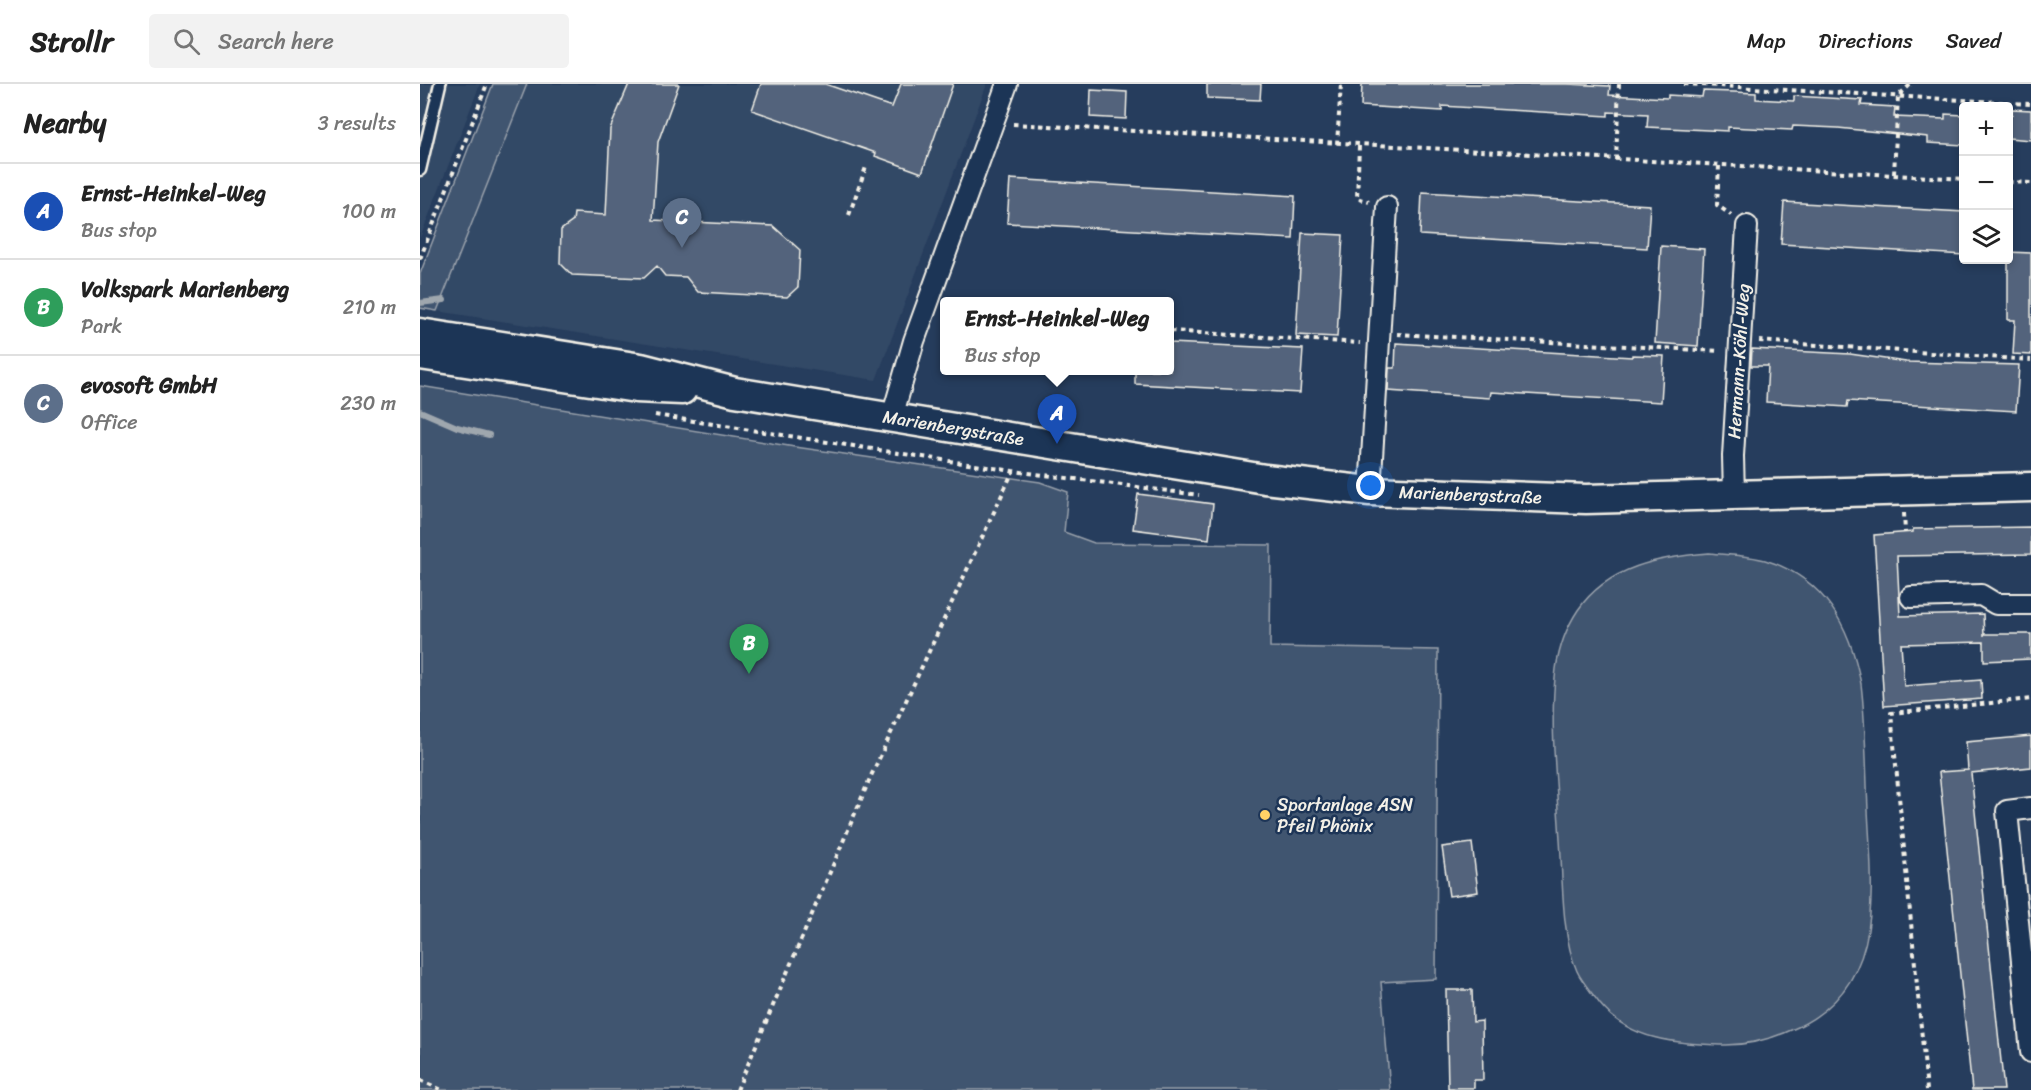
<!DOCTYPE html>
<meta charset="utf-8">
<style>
:root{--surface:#fff;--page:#f2f2f2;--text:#222;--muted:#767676;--line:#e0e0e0;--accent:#857141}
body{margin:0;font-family:Sriracha,sans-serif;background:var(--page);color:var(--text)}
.controls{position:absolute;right:18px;top:18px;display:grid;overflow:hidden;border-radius:6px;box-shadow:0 3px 9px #0003}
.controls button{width:54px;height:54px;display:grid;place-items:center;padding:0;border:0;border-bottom:2px solid var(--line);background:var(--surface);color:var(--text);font:30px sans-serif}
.you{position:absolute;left:951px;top:402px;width:21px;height:21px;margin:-15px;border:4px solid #fff;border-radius:50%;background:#1a73e8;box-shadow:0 0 0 9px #1a73e833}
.badge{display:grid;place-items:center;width:39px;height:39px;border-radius:50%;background:var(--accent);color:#fff;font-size:20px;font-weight:700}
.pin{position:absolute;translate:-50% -50px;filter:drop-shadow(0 2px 3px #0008)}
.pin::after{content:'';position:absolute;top:32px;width:21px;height:18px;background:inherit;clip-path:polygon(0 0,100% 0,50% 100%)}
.popup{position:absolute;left:520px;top:213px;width:234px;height:78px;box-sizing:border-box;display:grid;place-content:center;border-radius:6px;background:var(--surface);filter:drop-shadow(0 2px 4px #0005);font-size:20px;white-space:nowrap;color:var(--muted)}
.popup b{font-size:22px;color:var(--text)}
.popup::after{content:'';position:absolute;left:50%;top:100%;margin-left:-12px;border:12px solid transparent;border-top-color:var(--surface)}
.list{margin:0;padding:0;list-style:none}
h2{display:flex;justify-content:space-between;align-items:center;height:78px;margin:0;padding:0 24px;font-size:26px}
h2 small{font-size:20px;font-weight:400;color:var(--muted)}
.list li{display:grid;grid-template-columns:39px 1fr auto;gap:18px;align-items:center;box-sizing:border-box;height:96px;padding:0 24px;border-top:2px solid var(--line)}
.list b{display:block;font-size:22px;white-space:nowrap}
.list p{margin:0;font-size:20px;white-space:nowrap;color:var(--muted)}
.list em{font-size:20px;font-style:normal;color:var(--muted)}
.icon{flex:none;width:33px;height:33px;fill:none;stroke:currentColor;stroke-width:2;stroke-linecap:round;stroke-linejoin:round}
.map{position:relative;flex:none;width:1611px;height:1006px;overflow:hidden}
header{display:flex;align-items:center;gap:36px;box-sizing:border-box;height:84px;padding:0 30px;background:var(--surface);border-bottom:2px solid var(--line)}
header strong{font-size:28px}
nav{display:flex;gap:33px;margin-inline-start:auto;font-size:21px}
.search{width:420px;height:54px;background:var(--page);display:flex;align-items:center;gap:15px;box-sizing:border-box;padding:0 21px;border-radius:6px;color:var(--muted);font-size:22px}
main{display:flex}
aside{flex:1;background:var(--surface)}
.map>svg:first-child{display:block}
</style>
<header>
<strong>Strollr</strong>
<div class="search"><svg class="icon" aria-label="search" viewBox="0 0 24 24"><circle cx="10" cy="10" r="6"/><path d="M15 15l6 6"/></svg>Search here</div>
<nav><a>Map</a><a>Directions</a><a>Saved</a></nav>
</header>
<main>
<aside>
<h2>Nearby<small>3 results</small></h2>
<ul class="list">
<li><span class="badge" style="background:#1a4fb4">A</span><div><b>Ernst-Heinkel-Weg</b><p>Bus stop</p></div><em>100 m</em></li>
<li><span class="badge" style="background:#2e9e5b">B</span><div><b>Volkspark Marienberg</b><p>Park</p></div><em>210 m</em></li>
<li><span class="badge" style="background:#5c6f8a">C</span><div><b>evosoft GmbH</b><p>Office</p></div><em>230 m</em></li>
</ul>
</aside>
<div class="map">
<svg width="1611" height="1006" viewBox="0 0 1611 1006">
<rect width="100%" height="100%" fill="#263d5d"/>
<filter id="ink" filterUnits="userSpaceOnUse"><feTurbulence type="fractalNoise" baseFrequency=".0167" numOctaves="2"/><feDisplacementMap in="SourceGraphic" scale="12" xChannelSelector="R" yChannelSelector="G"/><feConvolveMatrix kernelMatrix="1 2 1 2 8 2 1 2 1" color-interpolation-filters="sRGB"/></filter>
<g filter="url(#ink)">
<!-- built -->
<path fill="#334966" d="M 0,0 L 60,0 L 0,154 Z
M 107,0 L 567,0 L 456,296 L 17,227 Z"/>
<!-- green -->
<path fill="#40546f" stroke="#9aa2ac" stroke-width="1.5" d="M 73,0 L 107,0 L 17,227 L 0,224 L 0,190 Z
M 0,302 L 375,363 L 620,398 L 648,408 L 644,448 L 674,459 L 851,461 L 850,563 L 1018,566 L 1016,895 L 961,898 L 970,1006 L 0,1006 Z
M 1289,469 C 1307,471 1328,471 1345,476 C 1404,494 1430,541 1441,600 C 1446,641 1446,684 1448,726 C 1452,808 1466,900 1378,943 C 1355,954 1327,962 1300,961 C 1256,959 1210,957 1180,920 C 1173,910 1162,898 1157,887 C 1141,851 1143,795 1140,756 C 1137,700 1129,642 1136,585 C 1139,564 1146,544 1158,526 C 1188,482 1240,473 1289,469 Z"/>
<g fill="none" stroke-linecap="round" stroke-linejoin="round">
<!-- stream -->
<path stroke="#9fa7ae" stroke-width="6" d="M 0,219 L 24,216
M 0,327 L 37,343 L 69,351"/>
</g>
<!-- building -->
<path fill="#52647b" stroke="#f4f1e8" stroke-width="1.5" d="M 209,0 L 259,0 L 238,58 L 233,136 L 353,142 L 380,166 L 378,203 L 367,213 L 278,208 L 266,193 L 245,192 L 237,182 L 224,194 L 152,191 L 140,179 L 141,146 L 153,137 L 154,129 L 186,131 L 190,45 Z
M 341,0 L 405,0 L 472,23 L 481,0 L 533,0 L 502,89 L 455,72 L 456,69 L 332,26 Z
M 787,0 L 841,0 L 840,16 L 787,14 Z
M 942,0 L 1147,0 L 1190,2 L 1189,11 L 1248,14 L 1248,11 L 1282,13 L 1283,7 L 1314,8 L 1336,9 L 1336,15 L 1374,17 L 1374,12 L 1442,16 L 1441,21 L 1475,23 L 1474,33 L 1525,35 L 1525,30 L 1544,31 L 1544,61 L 1508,59 L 1508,53 L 1418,44 L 1373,42 L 1372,46 L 1308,43 L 1308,47 L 1227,43 L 1228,30 L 1188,28 L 1188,32 L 1022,22 L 1022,27 L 941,22 Z
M 671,6 L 707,8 L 706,35 L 670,33 Z
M 1592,25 L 1611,26 L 1611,56 L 1588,54 L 1588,30 L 1592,31 Z
M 590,95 L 875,112 L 873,155 L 587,139 Z
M 1002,108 L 1230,121 L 1227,164 L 1000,151 Z
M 1364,118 L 1544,128 L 1544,171 L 1361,160 Z
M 882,149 L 923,151 L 917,253 L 876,251 Z
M 1241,162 L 1284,165 L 1278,262 L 1235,259 Z
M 1588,168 L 1611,169 L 1611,271 L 1593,270 L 1595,236 L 1588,236 Z
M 750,259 L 883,265 L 880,309 L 715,300 L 715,286 L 750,286 Z
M 976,259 L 1212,273 L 1212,271 L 1244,272 L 1241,318 L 1071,308 L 1070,314 L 968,307 L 969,284 L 975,284 Z
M 1332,265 L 1430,270 L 1486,278 L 1599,281 L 1596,327 L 1428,317 L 1427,323 L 1346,318 L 1348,282 L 1331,282 Z
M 718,410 L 793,420 L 789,455 L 713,445 Z
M 1611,443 L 1611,470 L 1477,472 L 1480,532 L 1563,530 L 1564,552 L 1564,550 L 1611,550 L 1611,575 L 1564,577 L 1564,558 L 1481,560 L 1484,602 L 1561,596 L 1562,615 L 1464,622 L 1454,451 L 1493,448 L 1493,445 Z
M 1611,652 L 1611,683 L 1551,689 L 1584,1006 L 1552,1006 L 1519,688 L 1548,686 L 1546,658 Z
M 1052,759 L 1058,808 L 1029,812 L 1022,763 Z
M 1026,906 L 1052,906 L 1053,938 L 1062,937 L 1063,996 L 1054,996 L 1054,1004 L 1028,1004 Z"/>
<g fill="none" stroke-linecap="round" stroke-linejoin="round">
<!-- lane casing -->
<g stroke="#f4f1e8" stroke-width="15">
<path id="lane" d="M 0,86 L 20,0"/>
</g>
<!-- street casing -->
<g stroke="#f4f1e8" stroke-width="24">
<g id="street">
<path d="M 472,333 L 494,257 L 587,0"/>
<path d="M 950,407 L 967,123"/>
<path id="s1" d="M 1314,412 L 1313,372 L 1327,142"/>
<path d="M 1491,513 L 1561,511 L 1576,520 L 1611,520"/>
<path d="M 1611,724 L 1587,727 L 1611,968"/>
</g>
</g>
<!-- secondary casing -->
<g stroke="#f4f1e8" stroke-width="33">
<g id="secondary">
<path id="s2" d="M 0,249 L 221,284 L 315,308 L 845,395 L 950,407 L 1166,415 L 1611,403"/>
<path d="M 0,271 L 216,304 L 262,306"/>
</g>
</g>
<!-- path -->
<path stroke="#f4f1e8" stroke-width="4" stroke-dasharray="4.5 4.5" stroke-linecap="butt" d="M 1264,0 L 1611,20
M 593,40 L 1544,95
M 917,60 L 921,0
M 939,62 L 937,114 L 949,118
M 1196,76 L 1199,0
M 1299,82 L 1297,121 L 1311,131
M 1474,90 L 1478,12 L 1491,0
M 1588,98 L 1611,99
M 429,131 L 446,83
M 0,175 L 67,0
M 750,247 L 940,259
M 977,250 L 1299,267
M 1339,257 L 1611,276
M 235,331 L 593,387 L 779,411
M 1484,429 L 1485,448
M 0,996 L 22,1006
M 317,1006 L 451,692 L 593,387
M 1507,1006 L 1471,629 L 1611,615"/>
<!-- lane -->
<use href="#lane" stroke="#1d3557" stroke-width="10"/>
<!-- street -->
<use href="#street" stroke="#1d3557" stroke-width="20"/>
<!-- secondary -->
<use href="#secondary" stroke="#1d3557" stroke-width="28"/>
</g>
</g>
<!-- markers -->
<circle fill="#ffd166" stroke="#1d3557" stroke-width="2" cx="845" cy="731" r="6"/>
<g text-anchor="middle" stroke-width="5" stroke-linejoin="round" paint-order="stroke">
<!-- street labels -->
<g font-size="18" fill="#f4f1e8" stroke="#1d3557">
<text dy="6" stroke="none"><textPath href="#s1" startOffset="135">Hermann-Köhl-Weg</textPath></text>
<text dy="6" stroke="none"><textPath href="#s2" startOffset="542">Marienbergstraße</textPath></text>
<text dy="6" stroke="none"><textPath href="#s2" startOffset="1064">Marienbergstraße</textPath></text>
</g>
<!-- poi labels -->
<g font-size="18" fill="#f4f1e8" stroke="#1d3557" text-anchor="start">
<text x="857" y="727">Sportanlage ASN<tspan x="857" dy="21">Pfeil Phönix</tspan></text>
</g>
</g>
</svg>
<div class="controls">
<button>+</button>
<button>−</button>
<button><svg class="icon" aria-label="layers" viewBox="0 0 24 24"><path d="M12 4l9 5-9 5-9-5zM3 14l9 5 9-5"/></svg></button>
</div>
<div class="you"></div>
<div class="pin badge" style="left:637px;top:360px;background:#1a4fb4">A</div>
<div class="popup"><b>Ernst-Heinkel-Weg</b>Bus stop</div>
<div class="pin badge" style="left:329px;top:590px;background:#2e9e5b">B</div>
<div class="pin badge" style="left:262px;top:164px;background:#5c6f8a">C</div>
</div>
</main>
